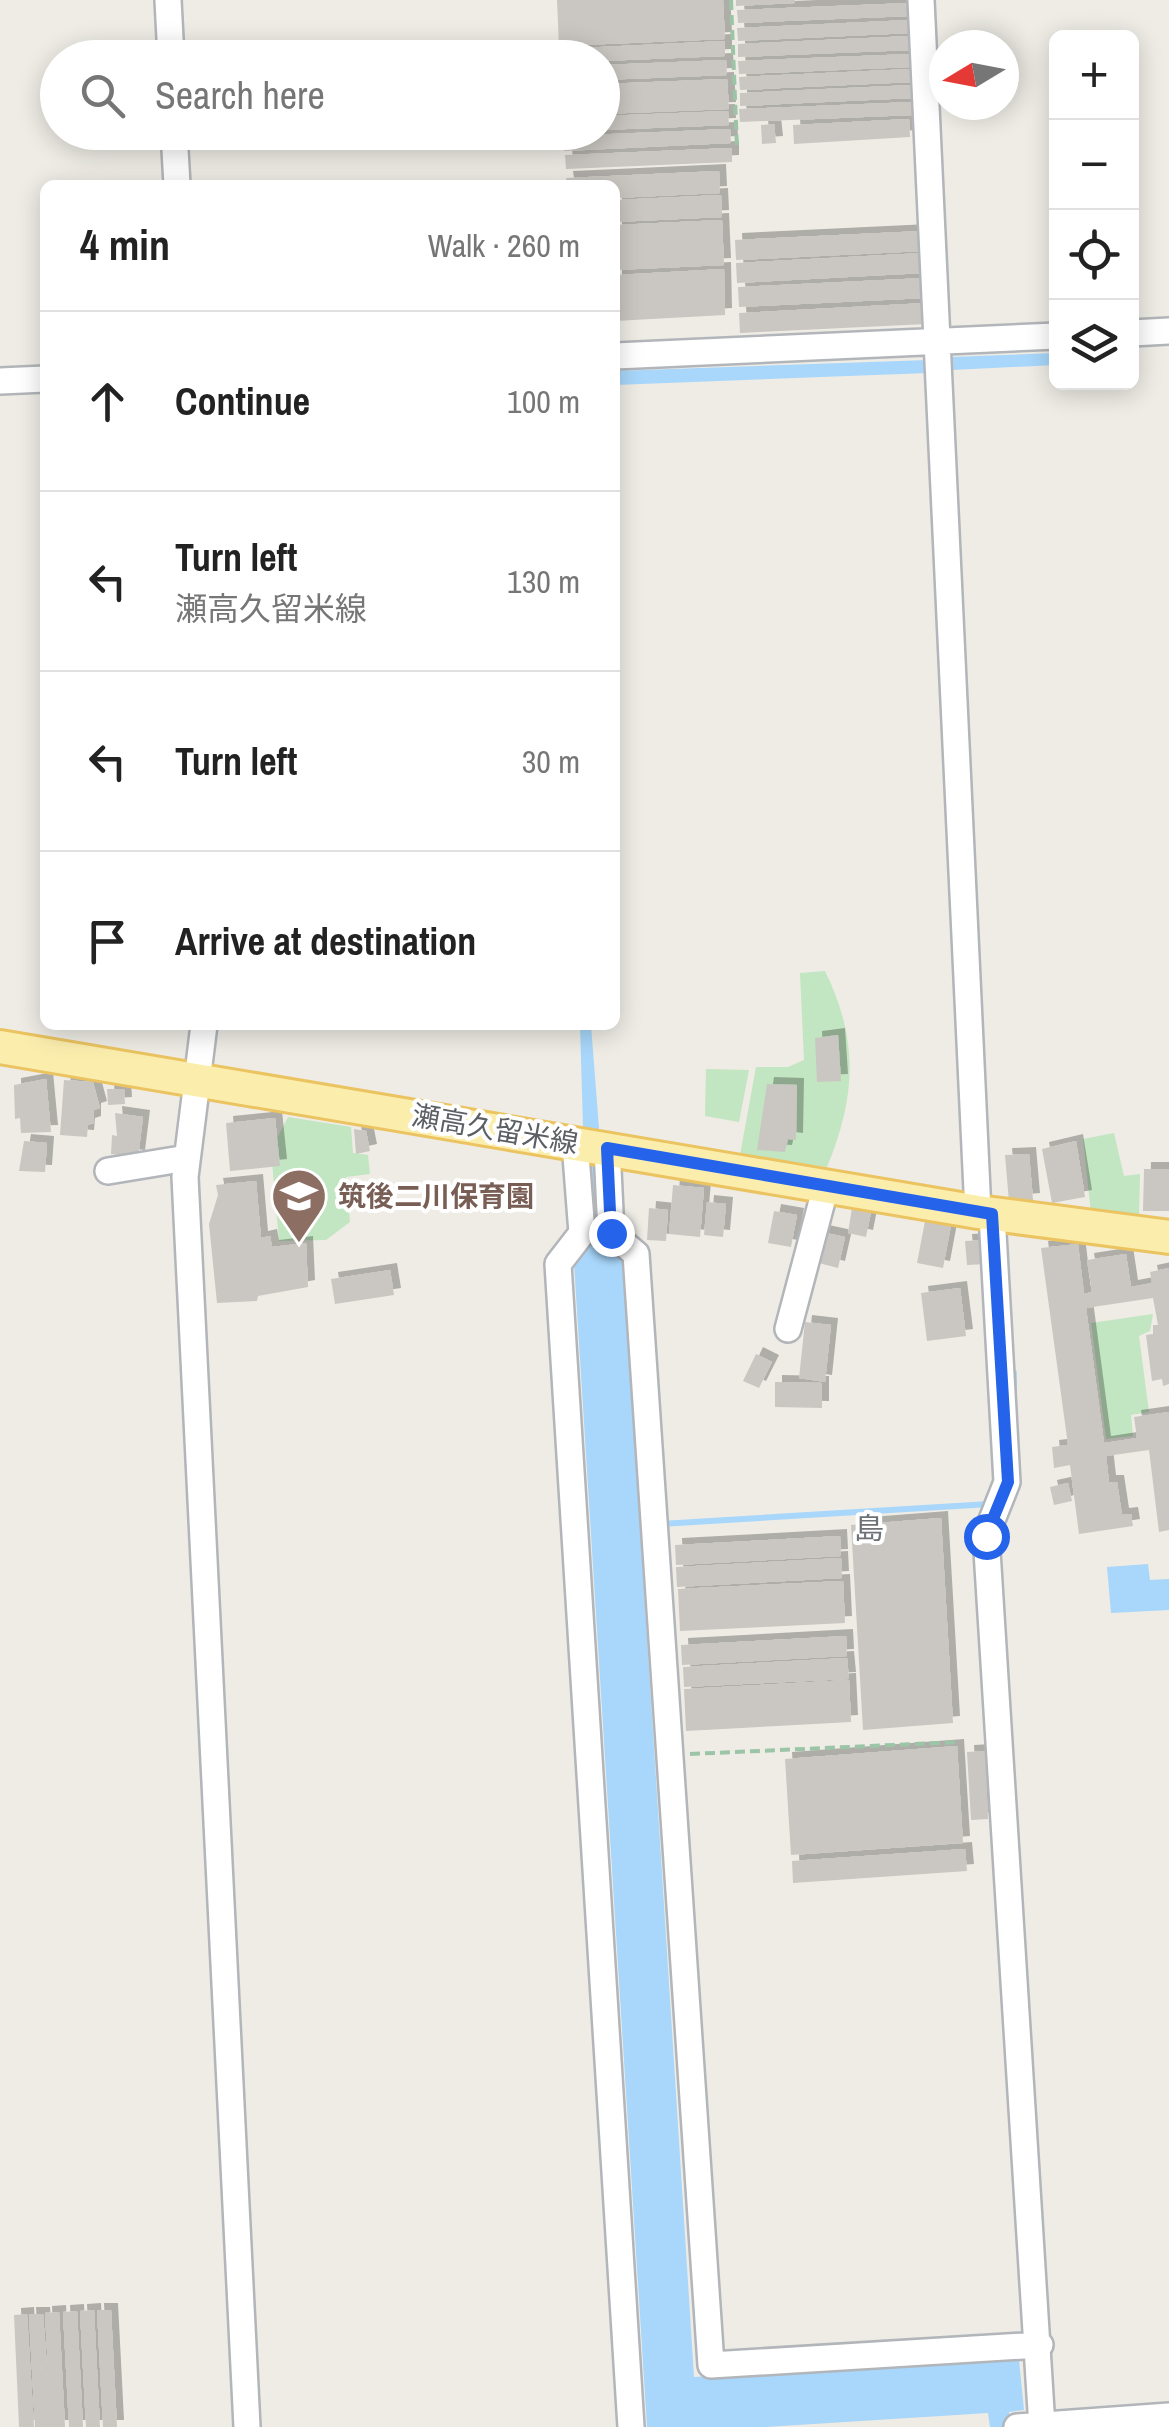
<!DOCTYPE html>
<meta charset="utf-8">
<style>
:root{--surface:#fff;--page:#f2f2f2;--text:#222;--muted:#767676;--line:#e0e0e0}
body{margin:0;font-family:"Archivo Narrow","Noto Sans JP",sans-serif;background:var(--page);color:var(--text)}
.controls{position:absolute;right:30px;top:30px;display:grid;overflow:hidden;border-radius:15px;box-shadow:0 5px 25px #0003}
.controls button{width:90px;height:90px;display:grid;place-items:center;padding:0;border:0;border-bottom:2px solid var(--line);background:var(--surface);color:var(--text);font:50px sans-serif}
.compass{position:absolute;left:929px;top:30px;width:90px;height:90px;border-radius:50%;background:var(--surface);box-shadow:0 5px 25px #0003;rotate:260deg}
.stop{position:absolute;width:30px;height:30px;margin:-22px;border:8px solid #2563eb;border-radius:50%;background:#fff}
.stop.end{background:#2563eb;border-color:#fff;box-shadow:0 2px 10px #0008}
.list{margin:0;padding:0;list-style:none}
h2{display:flex;justify-content:space-between;align-items:center;height:130px;margin:0;padding:0 40px;font-size:42px}
h2 small{font-size:32px;font-weight:400;color:var(--muted)}
.list li{display:grid;grid-template-columns:65px 1fr auto;gap:30px;align-items:center;box-sizing:border-box;height:180px;padding:0 40px;border-top:2px solid var(--line)}
.list b{display:block;font-size:38px;white-space:nowrap}
.list p{margin:0;font-size:32px;white-space:nowrap;color:var(--muted)}
.list em{font-size:32px;font-style:normal;color:var(--muted)}
.icon{flex:none;width:55px;height:55px;fill:none;stroke:currentColor;stroke-width:2;stroke-linecap:round;stroke-linejoin:round}
.map{position:relative;flex:none;width:1169px;height:2427px;overflow:hidden}
.search{position:absolute;background:var(--surface);box-shadow:0 5px 25px #0003;left:40px;top:40px;width:580px;height:110px;display:flex;align-items:center;gap:25px;box-sizing:border-box;padding:0 35px;border-radius:55px;color:var(--muted);font-size:38px}
.panel{position:absolute;background:var(--surface);box-shadow:0 5px 25px #0003;left:40px;top:180px;width:580px;height:850px;border-radius:15px}
.map>svg:first-child{display:block}
</style>
<div class="map">
<svg width="1169" height="2427" viewBox="0 0 1169 2427">
<defs>
<filter id="shadow"><feDropShadow dx="7" dy="-7" stdDeviation="0" flood-color="#0004"/></filter>
</defs>
<rect width="100%" height="100%" fill="#eeece5"/>
<!-- green -->
<path fill="#c2e5c2" d="M 825,971 C 859,1041 856,1096 827,1167 L 740,1155 L 756,1067 L 788,1067 L 804,1060 L 800,973 Z
M 706,1069 L 749,1070 L 739,1122 L 705,1116 Z
M 288,1117 L 351,1127 L 353,1153 L 368,1155 L 370,1174 L 346,1177 L 350,1222 L 326,1240 L 279,1241 L 271,1150 Z
M 1114,1133 L 1124,1176 L 1140,1174 L 1139,1218 L 1091,1213 L 1083,1139 Z
M 1153,1314 L 1150,1331 L 1139,1336 L 1149,1412 L 1131,1415 L 1133,1436 L 1106,1439 L 1091,1323 Z"/>
<!-- water -->
<path fill="#a8d7fb" d="M 1056,353 L 1056,365 L 951,370 L 950,357 Z
M 928,360 L 928,373 L 615,385 L 615,371 Z
M 580,1025 L 591,1025 L 601,1154 L 623,1259 L 694,2377 L 1019,2360 L 1024,2410 L 1009,2412 L 1009,2427 L 990,2427 L 988,2413 L 766,2427 L 647,2427 L 574,1263 L 592,1243 L 584,1161 Z
M 1148,1564 L 1150,1580 L 1169,1579 L 1169,1610 L 1111,1613 L 1107,1567 Z"/>
<g fill="none" stroke-linecap="round" stroke-linejoin="round">
<!-- stream -->
<path stroke="#a8d7fb" stroke-width="6" d="M 1014,1373 L 1014,1397
M 661,1524 L 990,1504"/>
</g>
<!-- building -->
<path fill="#cac7c2" filter="url(#shadow)" d="M 557,0 L 723,0 L 725,39 L 559,46 Z
M 736,0 L 795,0 L 795,3 L 736,6 Z
M 910,3 L 911,16 L 738,23 L 737,10 Z
M 910,20 L 911,33 L 738,41 L 737,28 Z
M 911,36 L 912,50 L 738,57 L 738,44 Z
M 725,41 L 725,56 L 602,61 L 602,58 L 559,58 L 559,49 Z
M 911,54 L 911,67 L 739,74 L 738,61 Z
M 726,60 L 727,75 L 602,80 L 602,65 Z
M 912,69 L 913,82 L 740,90 L 739,77 Z
M 727,79 L 729,109 L 602,114 L 602,84 Z
M 913,85 L 913,98 L 740,106 L 740,93 Z
M 913,102 L 913,115 L 740,122 L 739,109 Z
M 728,111 L 729,125 L 602,130 L 602,116 Z
M 909,119 L 910,137 L 794,144 L 793,125 Z
M 774,124 L 776,143 L 762,144 L 761,125 Z
M 730,129 L 731,143 L 564,151 L 564,136 Z
M 732,148 L 732,162 L 566,169 L 565,155 Z
M 719,171 L 720,193 L 615,198 L 615,185 L 567,185 L 566,178 Z
M 721,195 L 722,217 L 615,222 L 615,200 Z
M 722,220 L 724,265 L 615,270 L 615,225 Z
M 922,231 L 923,251 L 736,260 L 735,240 Z
M 923,253 L 924,273 L 737,283 L 736,263 Z
M 724,269 L 725,315 L 615,321 L 615,275 Z
M 925,278 L 926,298 L 739,307 L 738,287 Z
M 926,303 L 927,324 L 740,333 L 739,313 Z
M 838,1035 L 841,1081 L 817,1082 L 815,1038 Z
M 46,1079 L 51,1132 L 21,1133 L 20,1118 L 15,1119 L 14,1085 Z
M 64,1080 L 93,1082 L 100,1108 L 94,1110 L 94,1123 L 88,1125 L 87,1137 L 60,1135 Z
M 767,1084 L 797,1085 L 796,1140 L 788,1139 L 785,1152 L 757,1150 Z
M 107,1089 L 124,1089 L 125,1104 L 108,1105 Z
M 115,1113 L 143,1117 L 138,1157 L 111,1154 L 112,1135 L 117,1136 Z
M 275,1118 L 280,1166 L 230,1171 L 226,1123 Z
M 354,1129 L 366,1131 L 370,1151 L 356,1154 Z
M 24,1141 L 47,1143 L 45,1172 L 19,1171 Z
M 1076,1141 L 1085,1197 L 1052,1203 L 1042,1149 Z
M 1029,1154 L 1033,1200 L 1009,1202 L 1005,1155 Z
M 1144,1169 L 1169,1169 L 1169,1211 L 1143,1211 Z
M 256,1181 L 261,1238 L 270,1236 L 272,1247 L 306,1243 L 308,1287 L 258,1296 L 257,1301 L 217,1303 L 209,1224 L 218,1195 L 216,1185 Z
M 673,1185 L 704,1188 L 700,1237 L 669,1234 Z
M 707,1202 L 726,1204 L 723,1237 L 704,1235 Z
M 649,1208 L 668,1210 L 666,1241 L 647,1240 Z
M 852,1208 L 871,1212 L 866,1237 L 848,1233 Z
M 774,1211 L 797,1215 L 791,1247 L 768,1243 Z
M 925,1221 L 951,1225 L 943,1268 L 917,1263 Z
M 822,1232 L 845,1237 L 838,1268 L 815,1262 Z
M 985,1240 L 986,1264 L 967,1265 L 965,1241 Z
M 1078,1244 L 1084,1294 L 1092,1292 L 1087,1260 L 1126,1254 L 1131,1287 L 1152,1283 L 1150,1272 L 1169,1268 L 1169,1384 L 1163,1386 L 1162,1379 L 1152,1381 L 1146,1335 L 1153,1334 L 1153,1325 L 1158,1325 L 1153,1298 L 1086,1308 L 1104,1443 L 1137,1438 L 1134,1417 L 1169,1412 L 1169,1530 L 1159,1532 L 1149,1450 L 1106,1456 L 1109,1482 L 1117,1482 L 1122,1515 L 1131,1514 L 1133,1526 L 1079,1534 L 1070,1465 L 1054,1468 L 1052,1447 L 1068,1445 L 1041,1248 Z
M 390,1270 L 394,1295 L 335,1304 L 331,1279 Z
M 960,1288 L 966,1336 L 927,1341 L 921,1293 Z
M 805,1322 L 831,1325 L 825,1382 L 799,1378 Z
M 756,1354 L 772,1362 L 759,1388 L 743,1381 Z
M 775,1382 L 822,1383 L 822,1408 L 775,1407 Z
M 1068,1483 L 1072,1501 L 1054,1505 L 1050,1487 Z
M 941,1518 L 953,1723 L 863,1730 L 851,1525 Z
M 840,1536 L 841,1556 L 676,1565 L 675,1545 Z
M 841,1558 L 842,1578 L 677,1587 L 676,1567 Z
M 843,1581 L 845,1623 L 680,1631 L 678,1589 Z
M 846,1636 L 847,1656 L 682,1665 L 681,1645 Z
M 847,1658 L 849,1679 L 684,1687 L 683,1667 Z
M 849,1680 L 851,1722 L 686,1731 L 684,1689 Z
M 957,1746 L 963,1843 L 791,1855 L 785,1759 Z
M 985,1751 L 988,1819 L 971,1820 L 967,1752 Z
M 965,1849 L 967,1871 L 793,1883 L 792,1861 Z
M 94,2310 L 100,2427 L 86,2427 L 80,2311 Z
M 97,2310 L 111,2310 L 117,2427 L 103,2427 Z
M 77,2311 L 83,2427 L 69,2427 L 63,2312 Z
M 59,2312 L 65,2427 L 35,2427 L 29,2314 L 43,2314 L 50,2407 L 45,2313 Z
M 27,2314 L 34,2427 L 19,2427 L 14,2315 Z"/>
<g fill="none" stroke-linecap="round" stroke-linejoin="round">
<!-- minor casing -->
<g stroke="#b2b5b9" stroke-width="30">
<path id="minor" d="M 168,0 L 171,58
M 921,0 L 978,1212
M 174,132 L 177,185
M 1132,333 L 1169,331
M 615,356 L 1056,336
M 0,381 L 45,379
M 204,1025 L 185,1177 L 247,2427
M 575,1143 L 582,1233 L 558,1264 L 631,2427
M 607,1148 L 611,1233 L 636,1254 L 711,2365 L 1040,2345
M 108,1171 L 187,1158
M 992,1215 L 1007,1482 L 986,1535 L 1042,2427
M 788,1329 L 826,1186
M 1017,2427 L 1169,2416"/>
</g>
<!-- major casing -->
<g stroke="#ebc461" stroke-width="38">
<path id="major" d="M 0,1047 L 978,1212 L 1169,1237"/>
</g>
<!-- path -->
<path stroke="#9cc5a7" stroke-width="4" stroke-dasharray="10 5" stroke-linecap="butt" d="M 731,0 L 737,148
M 690,1754 L 960,1742"/>
<!-- minor -->
<use href="#minor" stroke="#fff" stroke-width="25"/>
<!-- major -->
<use href="#major" stroke="#fbeead" stroke-width="32"/>
</g>
<g fill="none" stroke-linecap="round" stroke-linejoin="round">
<!-- route -->
<path stroke="#2563eb" stroke-width="12" d="M 611,1233 L 607,1148 L 992,1214 L 1008,1482 L 986,1536"/>
</g>
<!-- icons -->
<defs>
<g id="school-pin" transform="scale(2.875)"><path d="M0 17L-7.5 6A9.5 9.5 0 1 1 7.5 6Z" fill="#8d6e63" stroke="#fff"/><path d="M0-5L7-2L0 1L-7-2ZM-4 1L0 2.5L4 1V4Q0 6-4 4Z" fill="#fff"/></g>
</defs>
<g fill-rule="evenodd">
<use href="#school-pin" x="299" y="1196"/>
</g>
<g text-anchor="middle" stroke-width="8" stroke-linejoin="round" paint-order="stroke">
<!-- street labels -->
<g font-size="28" fill="#5c6064" stroke="#fff">
<text transform="translate(495 1129) rotate(10)" y="10">瀬高久留米線</text>
</g>
<!-- education labels -->
<g font-size="28" font-weight="bold" fill="#785e54" stroke="#fff" text-anchor="start">
<text x="338" y="1206">筑後二川保育園</text>
</g>
<!-- neighbourhood labels -->
<g font-size="30" fill="#6d7276" stroke="#fff">
<text x="869" y="1539">島</text>
</g>
</g>
</svg>
<div class="controls">
<button>+</button>
<button>−</button>
<button><svg class="icon" aria-label="locate" viewBox="0 0 24 24"><circle cx="12" cy="12" r="6"/><path d="M12 2v4M12 18v4M2 12h4M18 12h4"/></svg></button>
<button><svg class="icon" aria-label="layers" viewBox="0 0 24 24"><path d="M12 4l9 5-9 5-9-5zM3 14l9 5 9-5"/></svg></button>
</div>
<svg class="compass" viewBox="-18 -18 36 36"><path d="M0-13l5 13h-10z" fill="#e53935"/><path d="M0 13l5-13h-10z" fill="#767676"/></svg>
<div class="stop" style="left:986px;top:1536px"></div>
<div class="stop end" style="left:611px;top:1233px"></div>
<div class="search"><svg class="icon" aria-label="search" viewBox="0 0 24 24"><circle cx="10" cy="10" r="6"/><path d="M15 15l6 6"/></svg>Search here</div>
<section class="panel">
<h2>4 min<small>Walk · 260 m</small></h2>
<ul class="list">
<li><svg class="icon" aria-label="ahead" viewBox="0 0 24 24"><path d="M12 20V5M6 11l6-6 6 6"/></svg><div><b>Continue</b></div><em>100 m</em></li>
<li><svg class="icon" aria-label="left" viewBox="0 0 24 24"><path d="M17 20v-9H6M10 6l-5 5 5 5"/></svg><div><b>Turn left</b><p>瀬高久留米線</p></div><em>130 m</em></li>
<li><svg class="icon" aria-label="left" viewBox="0 0 24 24"><path d="M17 20v-9H6M10 6l-5 5 5 5"/></svg><div><b>Turn left</b></div><em>30 m</em></li>
<li><svg class="icon" aria-label="arrive" viewBox="0 0 24 24"><path d="M6 21V4h12l-3 4 3 4H6"/></svg><div><b>Arrive at destination</b></div></li>
</ul>
</section>
</div>
